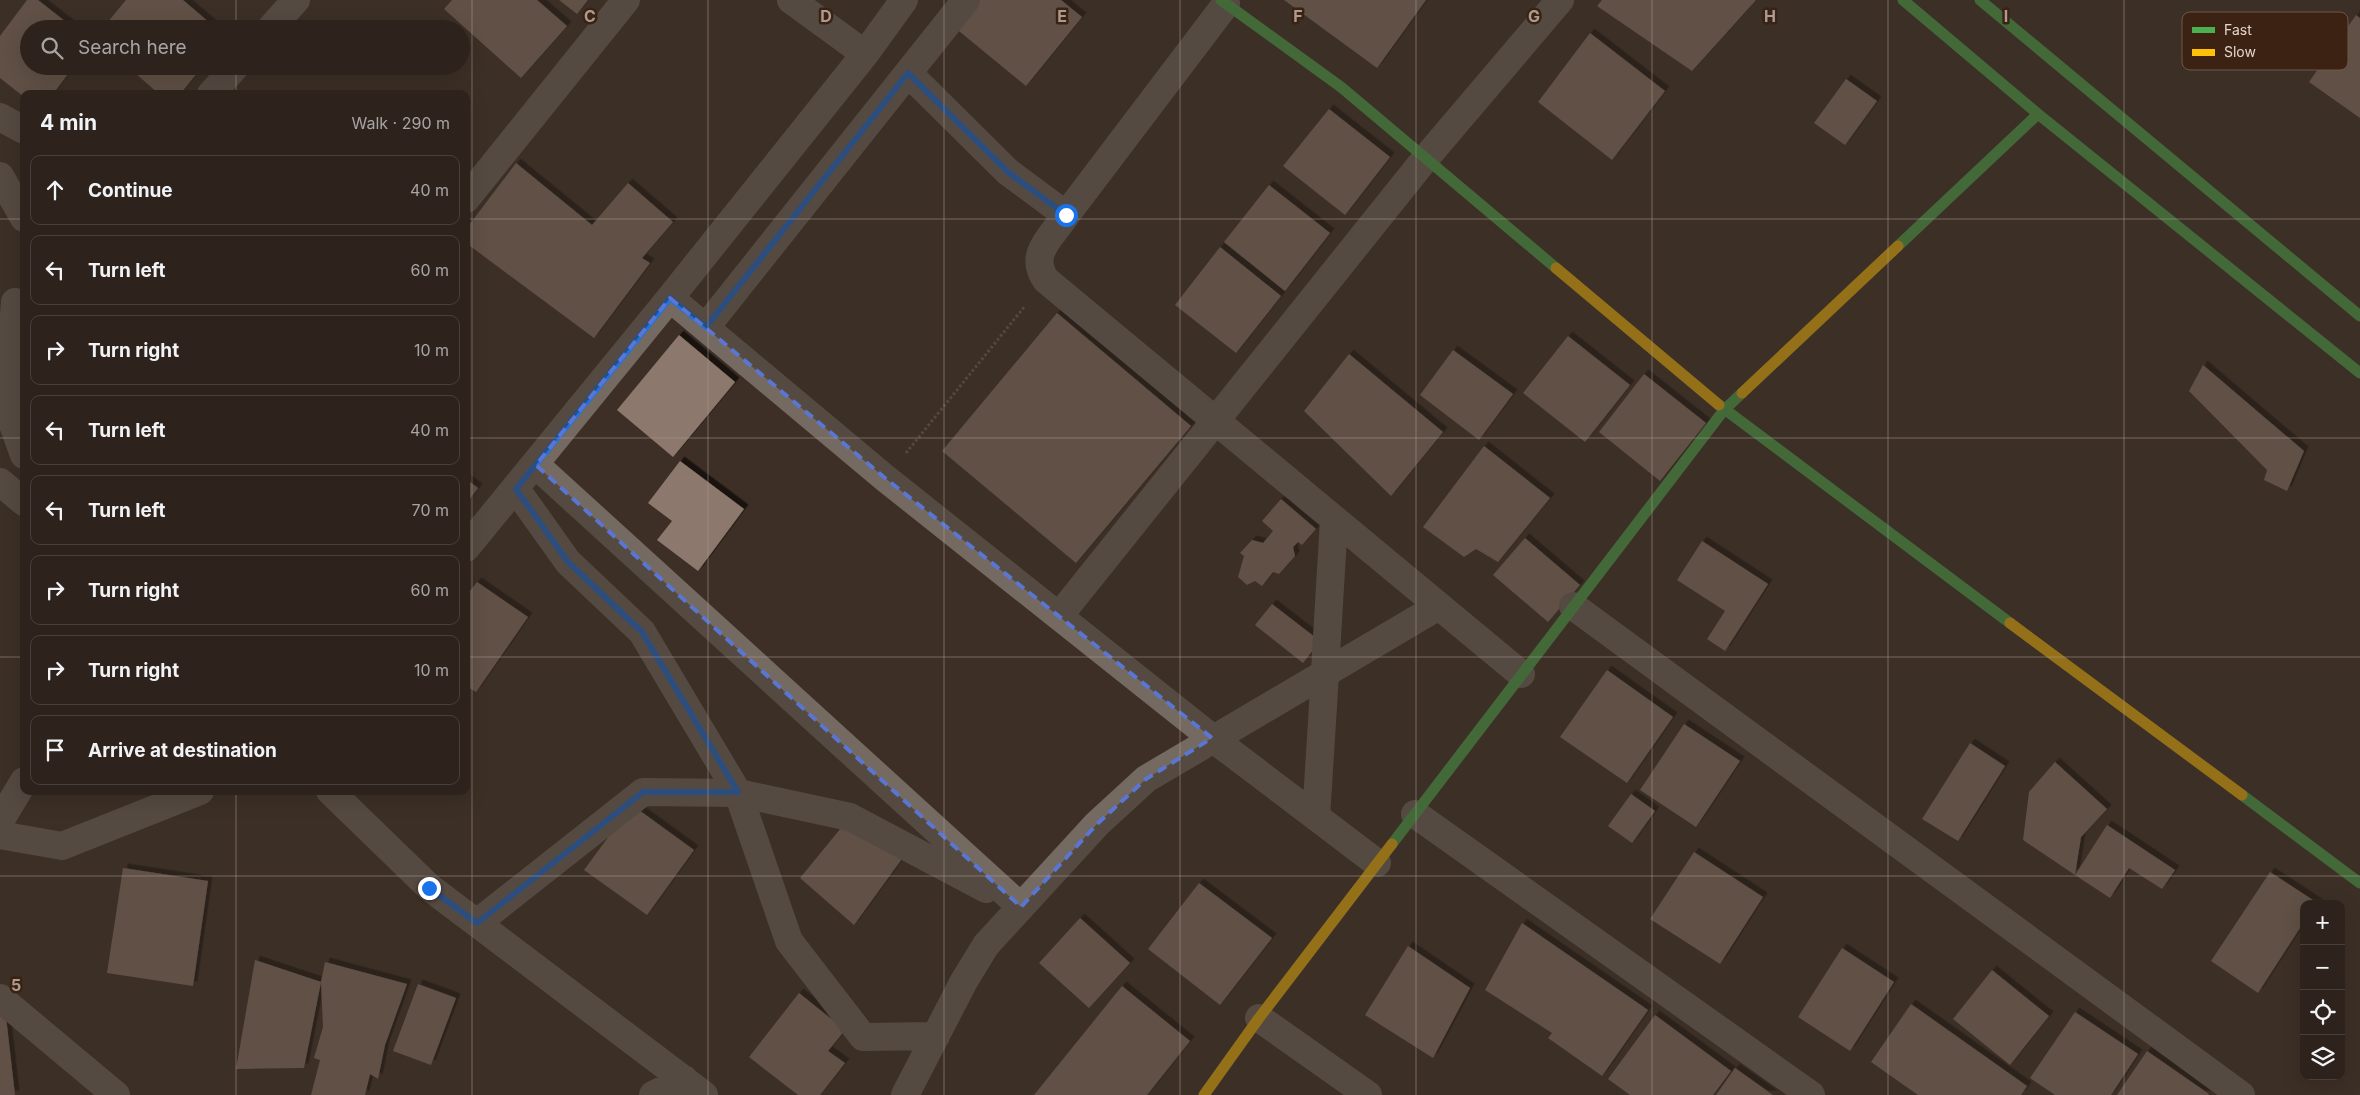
<!DOCTYPE html>
<meta charset="utf-8">
<style>
:root{--surface:#2e231c;--page:#3a2f29;--text:#f1f3f6;--muted:#a7a4a3;--line:#49403b}
body{margin:0;font-family:Inter,sans-serif;background:var(--page);color:var(--text)}
.controls{position:absolute;right:15px;bottom:15px;display:grid;overflow:hidden;border-radius:10px;box-shadow:0 5px 20px #0002}
.controls button{width:45px;height:45px;display:grid;place-items:center;padding:0;border:0;border-bottom:1px solid var(--line);background:var(--surface);color:var(--text);font:25px sans-serif}
.stop{position:absolute;width:15px;height:15px;margin:-11px;border:4px solid #1a73e8;border-radius:50%;background:#fff}
.stop.end{background:#1a73e8;border-color:#fff;box-shadow:0 1px 5px #0008}
.list{margin:0;padding:0;list-style:none}
h2{display:flex;justify-content:space-between;align-items:center;height:65px;margin:0;padding:0 20px;font-size:21px}
h2 small{font-size:16px;font-weight:400;color:var(--muted)}
.list li{display:grid;grid-template-columns:32px 1fr auto;gap:15px;align-items:center;box-sizing:border-box;height:70px;margin:0 10px 10px;padding:0 10px;border:1px solid var(--line);border-radius:10px}
.list b{display:block;font-size:19px;white-space:nowrap}
.list em{font-size:16px;font-style:normal;color:var(--muted)}
.icon{flex:none;width:28px;height:28px;fill:none;stroke:currentColor;stroke-width:2;stroke-linecap:round;stroke-linejoin:round}
.map{position:relative;flex:none;width:2360px;height:1095px;overflow:hidden}
.search{position:absolute;background:var(--surface);box-shadow:0 5px 20px #0002;left:20px;top:20px;width:450px;height:55px;display:flex;align-items:center;gap:12px;box-sizing:border-box;padding:0 18px;border-radius:28px;color:var(--muted);font-size:19px}
.panel{position:absolute;background:var(--surface);box-shadow:0 5px 20px #0002;left:20px;top:90px;width:450px;height:705px;border-radius:10px}
.map>svg:first-child{display:block}
</style>
<div class="map">
<svg width="2360" height="1095" viewBox="0 0 2360 1095">
<defs>
<filter id="shadow"><feDropShadow dx="4.5" dy="-4.5" stdDeviation="0" flood-color="#0009"/></filter>
</defs>
<rect width="100%" height="100%" fill="#3d2f26"/>
<!-- building -->
<path fill="#8c786c" filter="url(#shadow)" d="M 27,0 L 38,0 L 75,29 L 29,29 L 29,66 L 74,66 L 53,94 L 24,94 L 24,97 L 0,78 L 0,36 Z
M 126,0 L 183,0 L 217,29 L 102,29 Z
M 452,0 L 537,0 L 567,26 L 521,78 L 444,9 Z
M 559,0 L 588,0 L 577,14 Z
M 976,0 L 1061,0 L 1082,17 L 1026,86 L 954,27 Z
M 1284,0 L 1426,0 L 1377,68 Z
M 1602,0 L 1756,0 L 1692,71 L 1597,6 Z
M 2356,15 L 2360,18 L 2360,118 L 2309,82 Z
M 1590,33 L 1665,91 L 1612,160 L 1538,102 Z
M 127,66 L 203,66 L 180,94 L 159,94 Z
M 1846,79 L 1877,101 L 1845,145 L 1814,123 Z
M 1329,109 L 1390,157 L 1345,215 L 1283,166 Z
M 516,163 L 592,225 L 628,183 L 673,222 L 642,258 L 650,263 L 594,338 L 466,243 L 466,229 Z
M 1269,185 L 1330,233 L 1285,291 L 1224,242 Z
M 1220,247 L 1281,296 L 1236,353 L 1175,305 Z
M 1057,313 L 1191,426 L 1076,563 L 942,451 Z
M 679,335 L 735,382 L 673,457 L 617,410 Z
M 1568,336 L 1630,385 L 1585,442 L 1523,393 Z
M 1453,350 L 1513,394 L 1479,440 L 1420,395 Z
M 1349,354 L 1443,432 L 1391,496 L 1304,411 Z
M 2203,365 L 2304,451 L 2287,491 L 2264,480 L 2267,470 L 2189,391 Z
M 1644,374 L 1706,423 L 1660,481 L 1599,432 Z
M 1484,446 L 1550,498 L 1498,562 L 1476,549 L 1464,557 L 1423,527 Z
M 680,461 L 744,509 L 698,571 L 657,540 L 672,521 L 648,503 Z
M 466,479 L 478,488 L 466,504 Z
M 1281,499 L 1316,529 L 1302,545 L 1298,542 L 1293,547 L 1295,556 L 1279,574 L 1273,572 L 1262,586 L 1255,581 L 1247,585 L 1238,577 L 1244,556 L 1240,553 L 1252,540 L 1263,543 L 1273,531 L 1262,521 Z
M 1525,538 L 1580,585 L 1548,622 L 1493,575 Z
M 1702,541 L 1768,584 L 1725,651 L 1707,639 L 1725,611 L 1677,580 Z
M 477,582 L 528,617 L 476,692 L 466,686 L 466,596 Z
M 1272,604 L 1320,641 L 1303,663 L 1255,625 Z
M 1607,670 L 1673,717 L 1627,783 L 1560,737 Z
M 1684,724 L 1740,761 L 1696,827 L 1640,790 Z
M 1970,743 L 2005,766 L 1958,841 L 1922,819 Z
M 2055,762 L 2107,809 L 2081,837 L 2075,875 L 2023,840 L 2029,792 Z
M 1631,794 L 1655,811 L 1632,843 L 1608,826 Z
M 632,805 L 694,850 L 647,915 L 584,870 Z
M 850,817 L 904,856 L 854,925 L 800,878 Z
M 2107,825 L 2175,870 L 2162,889 L 2129,868 L 2110,898 L 2075,875 Z
M 1694,852 L 1763,897 L 1720,964 L 1650,919 Z
M 123,868 L 208,881 L 193,986 L 107,973 Z
M 2270,872 L 2319,904 L 2304,904 L 2304,930 L 2300,928 L 2258,993 L 2211,961 Z
M 1199,883 L 1272,938 L 1220,1005 L 1148,949 Z
M 1080,918 L 1130,963 L 1089,1008 L 1039,963 Z
M 1522,923 L 1648,1010 L 1602,1076 L 1548,1038 L 1552,1033 L 1485,990 Z
M 1408,946 L 1470,988 L 1433,1058 L 1365,1015 Z
M 1842,948 L 1894,982 L 1850,1051 L 1798,1017 Z
M 255,960 L 321,982 L 304,1068 L 236,1069 Z
M 325,962 L 407,984 L 385,1045 L 378,1079 L 370,1074 L 365,1095 L 311,1095 L 320,1060 L 314,1058 L 323,1027 L 321,982 Z
M 1992,970 L 2049,1016 L 2010,1065 L 1953,1019 Z
M 418,984 L 456,998 L 431,1065 L 393,1051 Z
M 1122,986 L 1190,1041 L 1147,1095 L 1034,1095 Z
M 799,993 L 845,1030 L 828,1051 L 845,1063 L 820,1095 L 798,1095 L 749,1057 Z
M 1911,1004 L 2027,1086 L 2021,1095 L 1918,1095 L 1871,1062 Z
M 0,1012 L 6,1017 L 15,1095 L 0,1095 Z
M 2075,1012 L 2138,1054 L 2111,1095 L 2055,1095 L 2030,1078 Z
M 1655,1015 L 1731,1071 L 1713,1095 L 1630,1095 L 1608,1079 Z
M 2147,1051 L 2209,1094 L 2208,1095 L 2117,1095 Z
M 1735,1068 L 1773,1095 L 1716,1095 Z"/>
<g fill="none" stroke-linecap="round" stroke-linejoin="round">
<!-- path -->
<path stroke="#726762" stroke-width="3" stroke-dasharray="2.5 2.5" stroke-linecap="butt" d="M 906,453 L 1025,306"/>
<!-- street -->
<path stroke="#746a62" stroke-width="28" d="M 791,0 L 865,54
M 270,29 L 296,0
M 908,73 L 1008,172 L 1066,215 C 1051,238 1028,254 1046,280 L 1521,674
M 211,94 L 236,66
M 0,117 L 24,130
M 0,176 L 24,218
M 466,199 L 626,0
M 1066,215 L 1226,4
M 670,298 L 885,478 L 1212,738 L 1377,863
M 15,302 L 7,408 L 24,455
M 706,327 L 966,0
M 536,465 L 1021,907
M 0,482 L 24,502
M 516,489 L 568,562 L 642,632 L 738,793 L 789,941 L 863,1037 L 936,1036
M 466,548 L 670,298 L 865,54 L 904,0
M 1573,606 L 2241,1095
M 1059,616 L 1425,159 L 1560,0
M 1327,637 L 1334,520
M 330,791 L 429,887 L 704,1095
M 1415,814 L 1811,1095
M 1316,817 L 1323,706
M 0,821 L 24,781
M 0,835 L 62,846 L 200,791
M 477,923 L 643,792 L 738,793 L 850,817 L 986,889
M 0,998 L 116,1095
M 1259,1018 L 1368,1095
M 653,1095 L 684,1079
M 905,1095 L 964,981 L 986,945 L 1097,824 L 1146,779 L 1439,606"/>
<!-- fast -->
<path stroke="#4caf50" stroke-width="11" d="M 1221,0 L 1341,87 L 1556,268
M 1903,0 L 2038,114 L 2360,373
M 1980,0 L 2360,316
M 1898,246 L 2038,114
M 1719,405 L 2010,623
M 2242,795 L 2360,883
M 1392,844 L 1724,410 L 1742,393"/>
<!-- slow -->
<path stroke="#ffc107" stroke-width="11" d="M 1556,268 L 1719,405
M 1742,393 L 1898,246
M 2010,623 L 2242,795
M 1204,1095 L 1259,1018 L 1392,844"/>
<!-- street-bridge -->
<path stroke="#746a62" stroke-width="28" d="M 1323,706 L 1327,637"/>
</g>
<g fill="none" stroke-linecap="round" stroke-linejoin="round">
<!-- route -->
<path stroke="#1a73e8" stroke-width="6" d="M 429,888 L 477,923 L 643,792 L 738,792 L 642,632 L 568,562 L 516,489 L 670,298 L 706,327 L 908,73 L 1008,172 L 1066,215"/>
</g>
<!-- marked area -->
<path d="M0 0H2360V1095H0ZM 670,298 L 885,478 L 1212,738 L 1146,779 L 1097,824 L 1021,907 L 536,465 Z" fill="#3d2f26" fill-opacity=".55" fill-rule="evenodd"/>
<path fill="none" stroke="#5976d4" stroke-width="4" stroke-dasharray="10 6" stroke-linejoin="round" d="M 670,298 L 885,478 L 1212,738 L 1146,779 L 1097,824 L 1021,907 L 536,465 Z"/>
<!-- grid -->
<path fill="none" stroke="#ab9b92" stroke-width="1" stroke-opacity="0.55" d="M 236,0 L 236,29M 472,0 L 472,1095M 708,0 L 708,1095M 944,0 L 944,1095M 1180,0 L 1180,1095M 1416,0 L 1416,1095M 1652,0 L 1652,1095M 1888,0 L 1888,1095M 2124,0 L 2124,1095M 236,66 L 236,94M 0,219 L 24,219M 466,219 L 2360,219M 0,438 L 24,438M 466,438 L 2360,438M 0,657 L 24,657M 466,657 L 2360,657M 236,791 L 236,1095M 0,876 L 2360,876"/>
<!-- legend -->
<rect x="2182" y="12" width="166" height="58" rx="8" fill="#3b2213" stroke="#6e584a" stroke-width="1"/>
<rect x="2192" y="27" width="23" height="6" fill="#4caf50"/>
<rect x="2192" y="49" width="23" height="7" fill="#ffc107"/>
<g font-size="14" fill="#e6d5cc">
<text x="2224" y="35">Fast</text>
<text x="2224" y="57">Slow</text>
</g>
<g font-size="16" text-anchor="middle" font-weight="bold" fill="#ab9b92" stroke="#3b2213" stroke-width="5" stroke-linejoin="round" paint-order="stroke">
<text x="590" y="22">C</text>
<text x="826" y="22">D</text>
<text x="1062" y="22">E</text>
<text x="1298" y="22">F</text>
<text x="1534" y="22">G</text>
<text x="1770" y="22">H</text>
<text x="2006" y="22">I</text>
<text x="16" y="991">5</text>
</g>
</svg>
<div class="controls">
<button>+</button>
<button>−</button>
<button><svg class="icon" aria-label="locate" viewBox="0 0 24 24"><circle cx="12" cy="12" r="6"/><path d="M12 2v4M12 18v4M2 12h4M18 12h4"/></svg></button>
<button><svg class="icon" aria-label="layers" viewBox="0 0 24 24"><path d="M12 4l9 5-9 5-9-5zM3 14l9 5 9-5"/></svg></button>
</div>
<div class="stop" style="left:1066px;top:215px"></div>
<div class="stop end" style="left:429px;top:888px"></div>
<div class="search"><svg class="icon" aria-label="search" viewBox="0 0 24 24"><circle cx="10" cy="10" r="6"/><path d="M15 15l6 6"/></svg>Search here</div>
<section class="panel">
<h2>4 min<small>Walk · 290 m</small></h2>
<ul class="list">
<li><svg class="icon" aria-label="ahead" viewBox="0 0 24 24"><path d="M12 20V5M6 11l6-6 6 6"/></svg><div><b>Continue</b></div><em>40 m</em></li>
<li><svg class="icon" aria-label="left" viewBox="0 0 24 24"><path d="M17 20v-9H6M10 6l-5 5 5 5"/></svg><div><b>Turn left</b></div><em>60 m</em></li>
<li><svg class="icon" aria-label="right" viewBox="0 0 24 24"><path d="M7 20v-9h11M14 6l5 5-5 5"/></svg><div><b>Turn right</b></div><em>10 m</em></li>
<li><svg class="icon" aria-label="left" viewBox="0 0 24 24"><path d="M17 20v-9H6M10 6l-5 5 5 5"/></svg><div><b>Turn left</b></div><em>40 m</em></li>
<li><svg class="icon" aria-label="left" viewBox="0 0 24 24"><path d="M17 20v-9H6M10 6l-5 5 5 5"/></svg><div><b>Turn left</b></div><em>70 m</em></li>
<li><svg class="icon" aria-label="right" viewBox="0 0 24 24"><path d="M7 20v-9h11M14 6l5 5-5 5"/></svg><div><b>Turn right</b></div><em>60 m</em></li>
<li><svg class="icon" aria-label="right" viewBox="0 0 24 24"><path d="M7 20v-9h11M14 6l5 5-5 5"/></svg><div><b>Turn right</b></div><em>10 m</em></li>
<li><svg class="icon" aria-label="arrive" viewBox="0 0 24 24"><path d="M6 21V4h12l-3 4 3 4H6"/></svg><div><b>Arrive at destination</b></div></li>
</ul>
</section>
</div>
